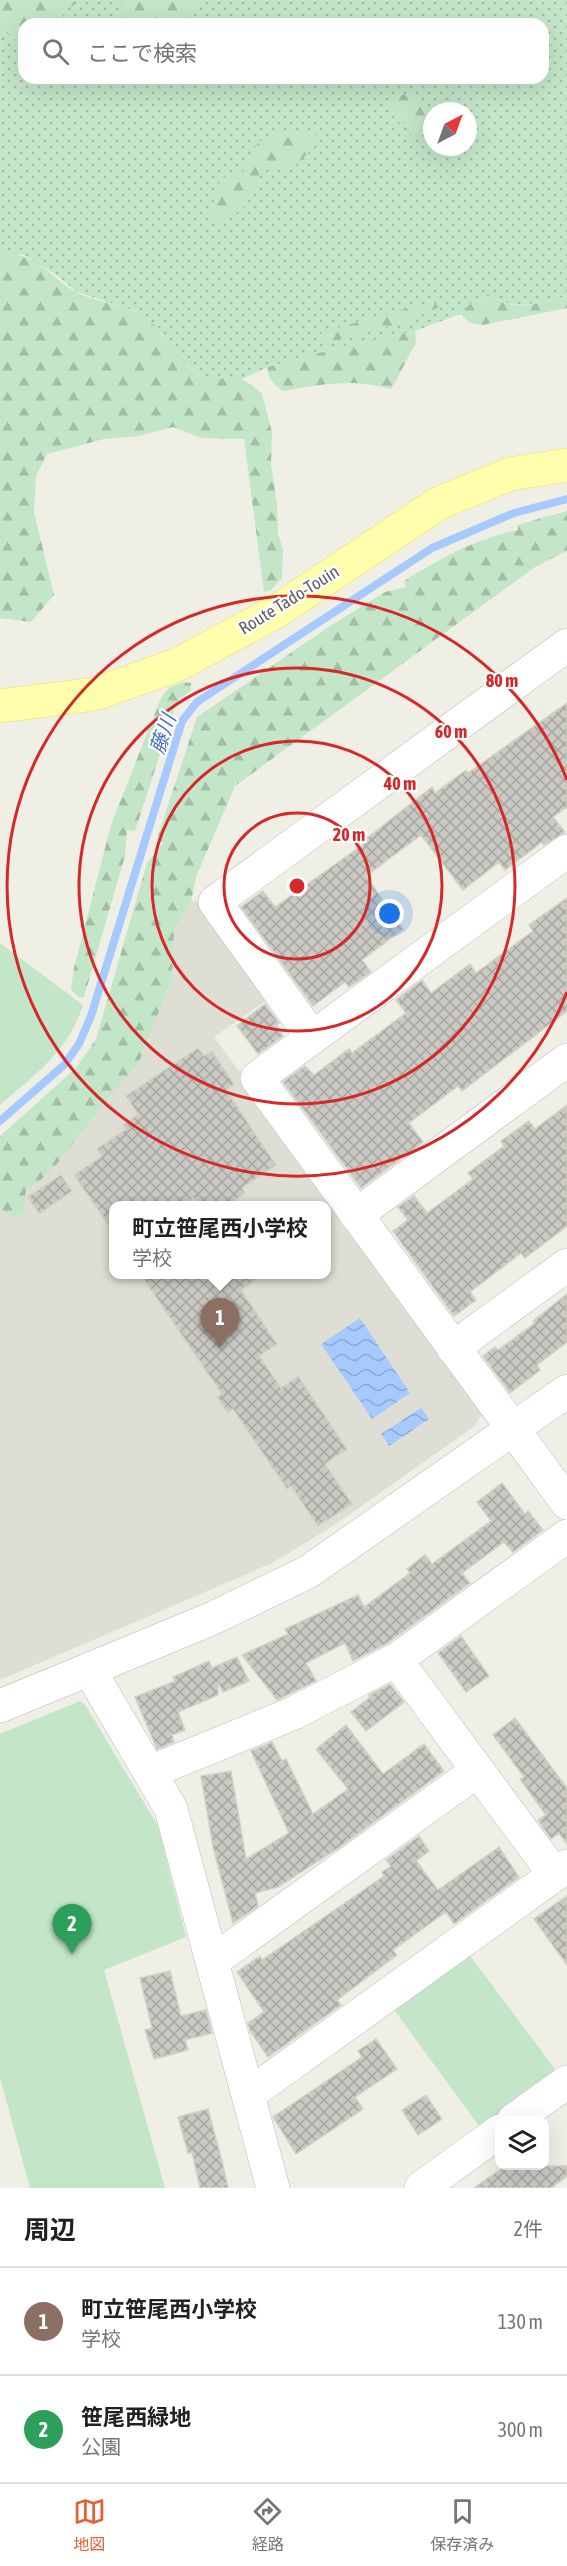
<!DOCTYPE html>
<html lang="ja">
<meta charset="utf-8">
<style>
:root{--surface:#fff;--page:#f2f2f2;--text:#202124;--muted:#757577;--line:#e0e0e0;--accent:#e75f34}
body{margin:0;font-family:"Asap Condensed","Noto Sans JP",sans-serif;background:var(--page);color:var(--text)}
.controls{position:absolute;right:18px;bottom:18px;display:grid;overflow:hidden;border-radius:12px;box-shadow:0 6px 24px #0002}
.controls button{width:54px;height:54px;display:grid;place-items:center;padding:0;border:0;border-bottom:2px solid var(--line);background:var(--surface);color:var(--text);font:30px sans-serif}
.compass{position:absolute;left:423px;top:102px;width:54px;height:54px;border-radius:50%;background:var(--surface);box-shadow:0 6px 24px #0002;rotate:41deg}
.you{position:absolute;left:390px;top:914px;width:21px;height:21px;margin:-15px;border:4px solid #fff;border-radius:50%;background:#1a73e8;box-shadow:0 0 0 9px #1a73e833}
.badge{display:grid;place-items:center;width:39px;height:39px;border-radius:50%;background:var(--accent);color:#fff;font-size:20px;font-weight:700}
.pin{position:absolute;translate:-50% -50px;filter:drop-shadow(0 2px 3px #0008)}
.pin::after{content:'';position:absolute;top:32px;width:21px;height:18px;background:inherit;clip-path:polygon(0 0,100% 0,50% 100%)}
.popup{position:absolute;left:109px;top:1201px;width:222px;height:78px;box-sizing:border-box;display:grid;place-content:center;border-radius:12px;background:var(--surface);filter:drop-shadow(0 2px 4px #0005);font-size:20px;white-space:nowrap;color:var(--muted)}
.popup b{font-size:22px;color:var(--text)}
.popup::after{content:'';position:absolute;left:50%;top:100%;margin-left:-12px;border:12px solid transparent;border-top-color:var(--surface)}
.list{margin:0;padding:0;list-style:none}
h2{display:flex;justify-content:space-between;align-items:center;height:78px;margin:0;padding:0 24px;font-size:26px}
h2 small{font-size:20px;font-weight:400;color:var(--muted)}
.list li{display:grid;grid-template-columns:39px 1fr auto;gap:18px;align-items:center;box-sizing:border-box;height:108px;padding:0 24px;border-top:2px solid var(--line)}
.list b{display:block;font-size:22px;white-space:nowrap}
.list p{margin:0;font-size:20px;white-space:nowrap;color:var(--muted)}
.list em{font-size:20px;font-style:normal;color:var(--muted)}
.icon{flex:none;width:33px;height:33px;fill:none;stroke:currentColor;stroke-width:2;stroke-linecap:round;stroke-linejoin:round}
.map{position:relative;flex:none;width:567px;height:2188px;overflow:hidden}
.search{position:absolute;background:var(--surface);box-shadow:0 6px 24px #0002;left:18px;right:18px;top:18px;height:66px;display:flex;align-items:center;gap:15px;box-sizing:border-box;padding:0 21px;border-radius:18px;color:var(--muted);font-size:22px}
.sheet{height:294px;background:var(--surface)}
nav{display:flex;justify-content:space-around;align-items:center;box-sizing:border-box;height:84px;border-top:2px solid var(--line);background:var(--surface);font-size:16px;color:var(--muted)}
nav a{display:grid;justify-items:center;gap:3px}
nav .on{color:var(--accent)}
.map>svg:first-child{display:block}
</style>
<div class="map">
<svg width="567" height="2188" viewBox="0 0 567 2188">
<defs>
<pattern id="grass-dots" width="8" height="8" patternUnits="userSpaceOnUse" patternTransform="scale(1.5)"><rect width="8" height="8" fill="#c3e6c8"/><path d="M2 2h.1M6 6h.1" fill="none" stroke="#a2bea6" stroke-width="1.8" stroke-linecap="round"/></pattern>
<pattern id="forest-firs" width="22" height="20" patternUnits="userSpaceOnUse" patternTransform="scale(1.5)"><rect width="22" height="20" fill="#c3e6c8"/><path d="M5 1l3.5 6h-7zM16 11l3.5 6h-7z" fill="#a2bea6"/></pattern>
<pattern id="water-waves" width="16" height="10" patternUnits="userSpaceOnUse" patternTransform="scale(1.5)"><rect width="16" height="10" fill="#a7cafe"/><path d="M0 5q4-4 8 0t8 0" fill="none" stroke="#8ba7d1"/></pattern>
<pattern id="building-cross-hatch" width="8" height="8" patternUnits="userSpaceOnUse" patternTransform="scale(1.5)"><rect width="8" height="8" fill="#cac9c3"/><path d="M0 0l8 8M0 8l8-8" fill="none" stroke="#a7a7a2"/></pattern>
</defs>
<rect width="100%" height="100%" fill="#efefe6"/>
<!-- education -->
<path fill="#dfded4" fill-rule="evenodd" d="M 202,899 L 271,997 L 214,1037 L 485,1407 L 475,1426 L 333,1526 L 272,1563 L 0,1680 L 0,1208 L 12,1218 L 25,1188 L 38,1183 L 58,1163 L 116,1089 L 138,1065 L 172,979 L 174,931 L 191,902 ZM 113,1206 L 326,1206 L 326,1274 L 113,1274 Z"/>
<!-- grass -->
<path fill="url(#grass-dots)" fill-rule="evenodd" d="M 0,0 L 567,0 L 567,296 C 537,302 515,313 488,294 L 471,303 L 460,314 L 415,331 L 344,346 L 268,367 L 242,379 L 211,379 L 197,373 L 178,359 L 162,334 L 135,311 L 77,292 L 55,274 L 24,255 L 0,254 ZM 24,24 L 543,24 L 543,78 L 24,78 ZM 432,111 L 468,111 L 468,147 L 432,147 Z"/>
<!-- forest -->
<path fill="url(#forest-firs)" d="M 0,0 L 74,0 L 74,5 L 67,9 L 57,24 L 24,24 L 24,42 L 14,39 L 0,27 Z
M 122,0 L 202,0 L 187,24 L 116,24 L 124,11 Z
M 405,94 C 423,100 431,115 430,134 L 411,136 L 405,123 L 400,124 L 390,106 L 396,97 Z
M 291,131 L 300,135 L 308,131 L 316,135 L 315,146 L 294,167 C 279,166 268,166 257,177 C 256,200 237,215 218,225 L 210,218 L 218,184 L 226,176 L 244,171 C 250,144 265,134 291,131 Z
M 7,253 C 43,257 51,279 78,293 C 101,304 129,304 150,321 C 167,337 174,359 195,372 C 210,381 223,378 239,379 C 247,380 256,389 262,394 L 272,432 L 271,464 L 277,504 L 278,534 L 283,549 L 282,578 L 271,590 L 264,592 L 244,439 L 202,438 L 173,427 L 139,436 L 104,439 L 47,454 L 36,476 L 34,512 L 54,595 L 31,622 L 0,618 L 0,254 Z
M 488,294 C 515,314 537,302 567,296 L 567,308 L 483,325 L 470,323 L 460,314 L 471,303 Z
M 433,302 L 439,307 L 404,323 L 323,343 L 321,332 Z
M 415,331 L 416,344 C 405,359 401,375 391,389 C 353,378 321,384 283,391 C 275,385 266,378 268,367 L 344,346 Z
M 567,511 L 567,551 L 535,567 L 235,786 L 196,877 L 191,902 L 174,931 L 172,979 L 138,1065 L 116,1089 L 58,1163 L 38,1183 L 26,1188 L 24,1213 L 12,1218 L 0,1208 L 0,1136 L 76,1068 L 96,1039 L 147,863 L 163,843 L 157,839 L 197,717 L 330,626 L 385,592 L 406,587 L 404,581 C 441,558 475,539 518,530 L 517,525 Z
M 183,682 L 191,683 L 191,691 L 179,699 L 175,708 L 135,831 L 127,830 L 125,856 L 84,997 L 78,997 L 71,989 L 74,968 L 111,825 L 161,698 L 170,687 Z"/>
<!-- park -->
<path fill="#c3e6c8" d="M 0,943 L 83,1005 C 69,1050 35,1075 0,1105 Z
M 80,1701 L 86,1706 L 158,1826 L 186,1937 L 104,1970 L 165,2188 L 30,2188 L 0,2078 L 0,1734 Z
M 468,1953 L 558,2073 L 482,2130 L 392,2007 Z"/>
<!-- water -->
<path fill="url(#water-waves)" d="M 360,1318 L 410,1393 L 372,1419 L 321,1344 Z
M 421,1408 L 429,1419 L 389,1446 L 381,1434 Z"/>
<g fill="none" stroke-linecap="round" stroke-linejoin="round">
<!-- stream -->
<path stroke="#a7cafe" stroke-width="8" d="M 0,1121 L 64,1065 L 79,1044 L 91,1016 L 182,721 L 197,702 L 432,548 L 514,513 L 567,499"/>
</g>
<!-- building -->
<path fill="url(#building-cross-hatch)" stroke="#d4d2c4" stroke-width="1.5" d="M 567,703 L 567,807 L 553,817 L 565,832 L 544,845 L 542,842 L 505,870 L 499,862 L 463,890 L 421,835 L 366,876 L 403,929 L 362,960 L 371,972 L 349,987 L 345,982 L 313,1006 L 241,907 L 263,891 L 275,907 L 368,841 L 366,839 L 432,787 L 435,793 L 466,770 L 468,773 Z
M 567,898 L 567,1011 L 462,1091 L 458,1086 L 409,1123 L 423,1142 L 361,1188 L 283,1082 L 305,1066 L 314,1075 L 349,1049 L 352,1053 L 406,1013 L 396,1000 L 422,980 L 431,993 L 470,964 L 476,973 L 533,931 L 529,925 Z
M 265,1004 L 279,1023 L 276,1025 L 283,1036 L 258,1054 L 237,1026 Z
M 198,1048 L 204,1056 L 212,1051 L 234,1084 L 226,1090 L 276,1165 L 242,1188 L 245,1193 L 226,1206 L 199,1206 L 194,1198 L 182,1206 L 114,1206 L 114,1233 L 74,1175 L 102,1156 L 97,1149 L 126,1129 L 123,1125 L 138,1114 L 126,1096 Z
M 567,1105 L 567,1226 L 525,1258 L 521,1253 L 470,1292 L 476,1300 L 454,1316 L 393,1231 L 408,1220 L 398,1207 L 414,1196 L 427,1213 L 473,1179 L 468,1173 L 504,1146 L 501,1141 L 529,1121 L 535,1129 Z
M 61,1175 L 72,1191 L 39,1214 L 28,1197 Z
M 141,1275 L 263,1275 L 241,1290 L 277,1344 L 259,1356 L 281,1388 L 298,1376 L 347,1449 L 325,1464 L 352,1504 L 318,1526 L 291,1486 L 287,1489 L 233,1409 L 228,1413 L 217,1397 L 222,1394 Z
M 567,1294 L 567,1342 L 537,1365 L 540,1370 L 510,1393 L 483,1356 L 495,1347 L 498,1350 L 535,1323 L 533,1321 Z
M 502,1483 L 525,1514 L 528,1511 L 543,1530 L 513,1552 L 504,1542 L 462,1573 L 470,1583 L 386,1644 L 353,1661 L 345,1643 L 306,1663 L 316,1681 L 277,1700 L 242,1655 L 288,1634 L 285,1629 L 358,1595 L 364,1607 L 410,1573 L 407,1569 L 425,1555 L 432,1564 L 491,1521 L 477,1502 Z
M 461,1636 L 489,1676 L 466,1692 L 438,1653 Z
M 237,1657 L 249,1681 L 223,1692 L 218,1682 L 218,1695 L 178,1712 L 185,1730 L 172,1735 L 174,1742 L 157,1749 L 135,1697 L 175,1681 L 173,1677 L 209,1661 L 212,1668 Z
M 390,1684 L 404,1702 L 366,1731 L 351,1712 L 370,1697 L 369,1695 Z
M 515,1718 L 567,1788 L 567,1844 L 559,1833 L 551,1839 L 538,1820 L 546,1815 L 520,1779 L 524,1777 L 493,1735 Z
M 346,1725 L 383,1774 L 424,1744 L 444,1771 L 337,1849 L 278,1887 L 255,1893 L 258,1906 L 233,1923 L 213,1847 L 201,1776 L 231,1771 L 246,1859 L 289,1833 L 251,1751 L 272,1742 L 282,1761 L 286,1759 L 313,1814 L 348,1789 L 316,1749 Z
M 419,1836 L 429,1851 L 416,1861 L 438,1890 L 499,1847 L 519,1877 L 454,1924 L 446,1912 L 393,1950 L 397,1955 L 337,2000 L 341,2005 L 268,2057 L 250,2031 L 248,2023 L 264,2012 L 237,1972 L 260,1956 L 262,1960 L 384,1876 L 382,1872 L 391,1866 L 386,1860 Z
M 567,1896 L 567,1965 L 534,1919 Z
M 170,1971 L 181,2016 L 206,2010 L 212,2033 L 185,2040 L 188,2050 L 154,2059 L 145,2030 L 152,2028 L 140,1978 Z
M 376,2039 L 397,2069 L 355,2097 L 363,2109 L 296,2154 L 273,2117 L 362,2057 L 358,2051 Z
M 426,2095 L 442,2119 L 418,2135 L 402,2110 Z
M 208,2109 L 222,2161 L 228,2188 L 200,2188 L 192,2152 L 188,2153 L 178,2117 Z
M 505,2166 L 567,2166 L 567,2176 L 551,2188 L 474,2188 Z"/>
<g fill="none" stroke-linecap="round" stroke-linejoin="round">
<!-- minor casing -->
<g stroke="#babcc1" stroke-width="34">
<path id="minor" d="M 567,851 L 257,1078 L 567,1503
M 312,1037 L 215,902 L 567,645
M 356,1215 L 567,1060
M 453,1348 L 567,1265
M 89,1669 L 171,1809 L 273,2188
M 0,1706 L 211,1619 L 308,1572 L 567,1391
M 150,1772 L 294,1713 L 396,1660
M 555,1875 L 396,1660 L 567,1536
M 213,1961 L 477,1771
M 248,2095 L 567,1866
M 514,2120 L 567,2082
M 421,2188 L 500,2131"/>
</g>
<!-- major casing -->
<g stroke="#efde5e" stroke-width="34">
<path id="major" d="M 0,706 L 95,694 L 179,664 L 277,611 L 439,503 L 510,474 L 567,465"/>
</g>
<!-- minor -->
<use href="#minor" stroke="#fff" stroke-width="33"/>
<!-- major -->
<use href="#major" stroke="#fefeac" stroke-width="33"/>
</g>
<!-- distance rings -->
<g fill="none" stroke="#d62828" stroke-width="3">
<circle cx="297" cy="886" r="73"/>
<circle cx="297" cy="886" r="145"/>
<circle cx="297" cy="886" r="218"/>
<path d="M567 992A290 290 0 1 1 567 780"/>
</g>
<g text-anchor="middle" stroke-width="4.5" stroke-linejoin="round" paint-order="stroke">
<!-- street labels -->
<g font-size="18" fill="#5d6066" stroke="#fff">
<text transform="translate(289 600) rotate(-32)" y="6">Route Tado-Touin</text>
</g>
<!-- water labels -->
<g font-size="20" font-style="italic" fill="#4970c2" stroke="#fff">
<text transform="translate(163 734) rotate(-71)" y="7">藤川</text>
</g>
</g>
<circle cx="297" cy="886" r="9" fill="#d62828" stroke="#fff" stroke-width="3"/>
<g font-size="18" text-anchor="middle" font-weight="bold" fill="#d62828" stroke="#fff" stroke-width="4.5" stroke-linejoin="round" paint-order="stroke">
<text x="502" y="687">80 m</text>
<text x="451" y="738">60 m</text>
<text x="400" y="790">40 m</text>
<text x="349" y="841">20 m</text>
</g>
</svg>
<div class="controls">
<button><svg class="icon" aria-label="layers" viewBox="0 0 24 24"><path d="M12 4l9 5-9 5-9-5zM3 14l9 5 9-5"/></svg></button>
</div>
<svg class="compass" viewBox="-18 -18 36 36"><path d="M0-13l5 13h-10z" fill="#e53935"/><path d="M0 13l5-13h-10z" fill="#757577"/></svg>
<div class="you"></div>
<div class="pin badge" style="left:220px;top:1348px;background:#8d6e63">1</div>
<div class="popup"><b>町立笹尾西小学校</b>学校</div>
<div class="pin badge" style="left:72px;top:1954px;background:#2e9e5b">2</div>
<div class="search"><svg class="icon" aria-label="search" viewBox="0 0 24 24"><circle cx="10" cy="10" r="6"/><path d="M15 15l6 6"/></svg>ここで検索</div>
</div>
<section class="sheet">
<h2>周辺<small>2件</small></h2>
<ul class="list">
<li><span class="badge" style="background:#8d6e63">1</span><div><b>町立笹尾西小学校</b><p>学校</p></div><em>130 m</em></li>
<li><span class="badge" style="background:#2e9e5b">2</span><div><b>笹尾西緑地</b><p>公園</p></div><em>300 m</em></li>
</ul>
</section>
<nav>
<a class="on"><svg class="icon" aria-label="map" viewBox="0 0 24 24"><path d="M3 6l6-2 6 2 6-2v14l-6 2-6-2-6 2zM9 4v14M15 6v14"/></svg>地図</a>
<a><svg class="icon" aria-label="directions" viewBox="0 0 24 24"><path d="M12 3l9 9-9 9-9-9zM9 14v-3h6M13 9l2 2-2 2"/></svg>経路</a>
<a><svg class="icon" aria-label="saved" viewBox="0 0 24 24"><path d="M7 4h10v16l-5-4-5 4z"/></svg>保存済み</a>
</nav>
